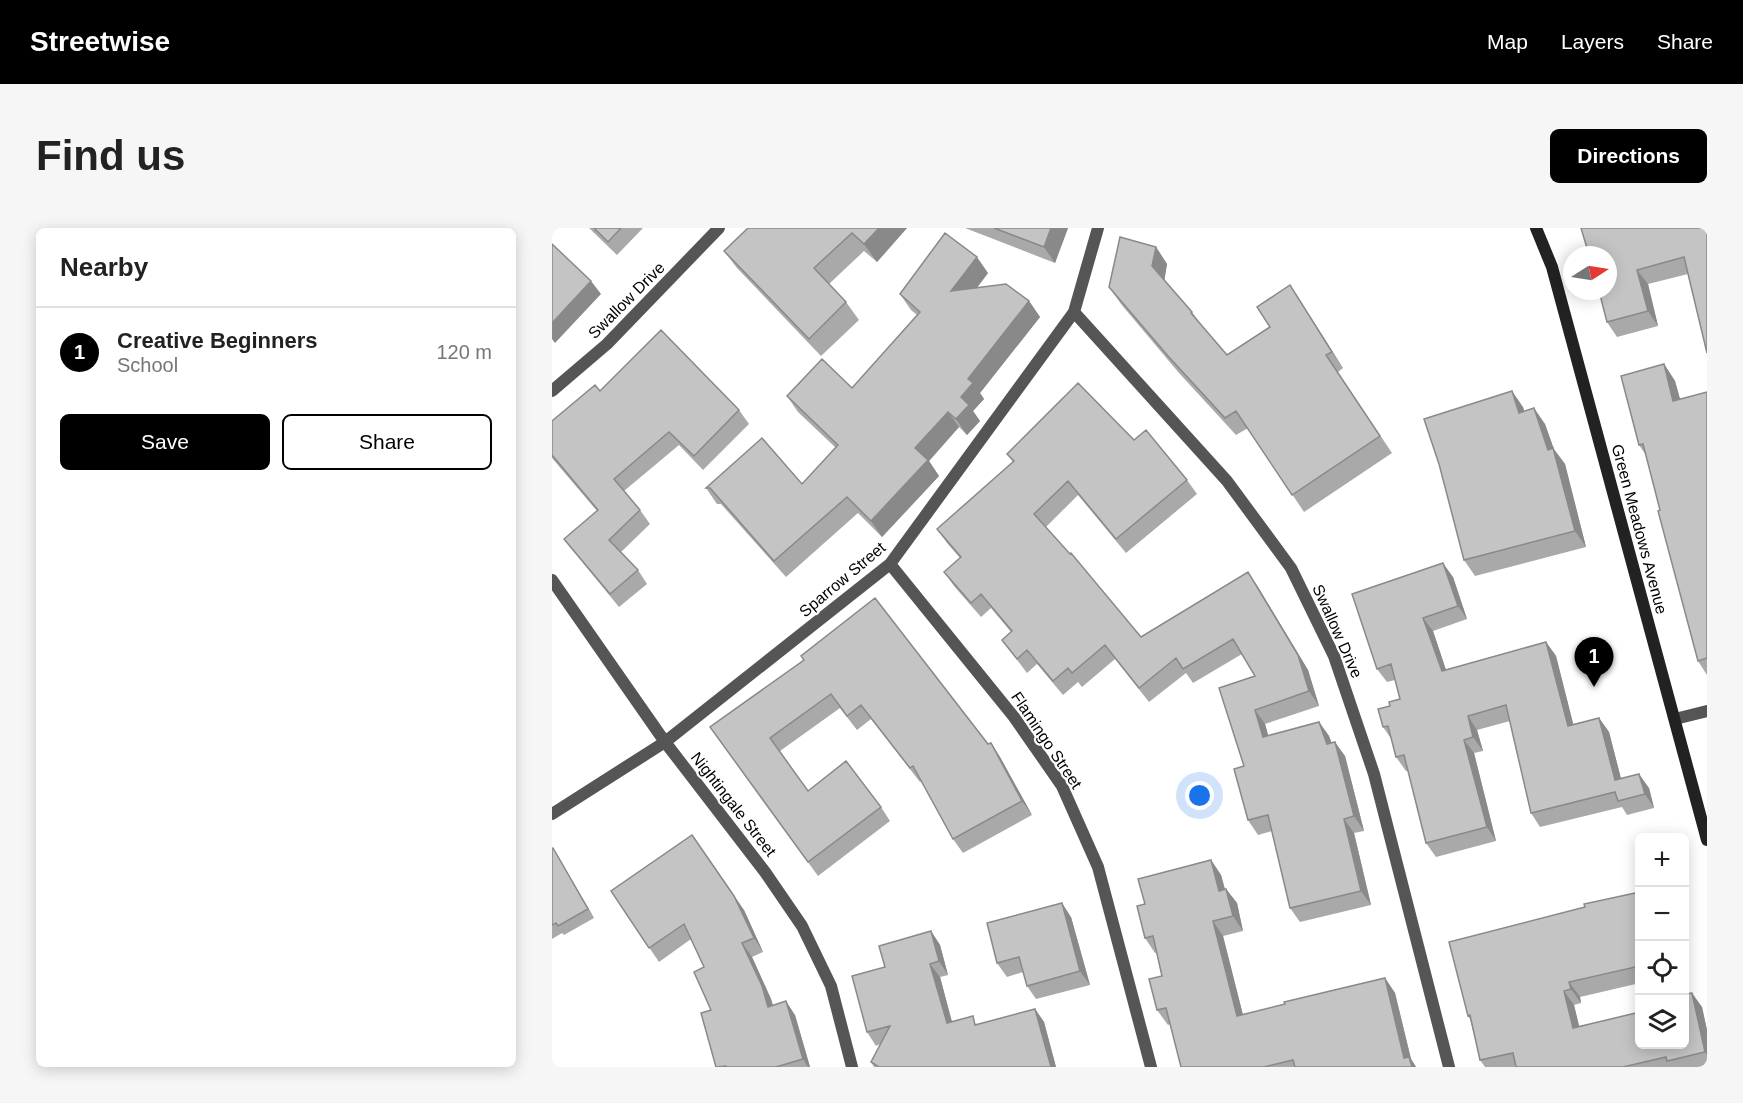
<!DOCTYPE html>
<meta charset="utf-8">
<style>
:root{--surface:#fff;--page:#f6f6f6;--text:#222;--muted:#767676;--line:#e0e0e0;--accent:#000}
body{margin:0;font-family:Arial,sans-serif;background:var(--page);color:var(--text)}
.controls{position:absolute;right:18px;bottom:18px;display:grid;overflow:hidden;border-radius:9px;box-shadow:0 3px 15px #0003}
.controls button{width:54px;height:54px;display:grid;place-items:center;padding:0;border:0;border-bottom:2px solid var(--line);background:var(--surface);color:var(--text);font:30px sans-serif}
.compass{position:absolute;left:1011px;top:18px;width:54px;height:54px;border-radius:50%;background:var(--surface);box-shadow:0 3px 15px #0003;rotate:78deg}
.you{position:absolute;left:648px;top:568px;width:21px;height:21px;margin:-15px;border:4px solid #fff;border-radius:50%;background:#1a73e8;box-shadow:0 0 0 9px #1a73e833}
.badge{display:grid;place-items:center;width:39px;height:39px;border-radius:50%;background:var(--accent);color:#fff;font-size:20px;font-weight:700}
.pin{position:absolute;translate:-50% -50px;filter:drop-shadow(0 2px 3px #0008)}
.pin::after{content:'';position:absolute;top:32px;width:21px;height:18px;background:inherit;clip-path:polygon(0 0,100% 0,50% 100%)}
.list{margin:0;padding:0;list-style:none}
h2{display:flex;justify-content:space-between;align-items:center;height:78px;margin:0;padding:0 24px;font-size:26px}
h2 small{font-size:20px;font-weight:400;color:var(--muted)}
.list li{display:grid;grid-template-columns:39px 1fr auto;gap:18px;align-items:center;box-sizing:border-box;height:90px;padding:0 24px;border-top:2px solid var(--line)}
.list b{display:block;font-size:22px;white-space:nowrap}
.list p{margin:0;font-size:20px;white-space:nowrap;color:var(--muted)}
.list em{font-size:20px;font-style:normal;color:var(--muted)}
.actions{display:flex;gap:12px;padding:18px 24px}
.actions a{flex:1;padding:14px 0;border:2px solid var(--accent);border-radius:9px;text-align:center;font-size:21px;color:var(--accent)}
.actions .main{background:var(--accent);color:#fff}
.icon{flex:none;width:33px;height:33px;fill:none;stroke:currentColor;stroke-width:2;stroke-linecap:round;stroke-linejoin:round}
.map{position:relative;flex:none;width:1155px;height:839px;overflow:hidden;border-radius:9px}
header{display:flex;align-items:center;gap:36px;box-sizing:border-box;height:84px;padding:0 30px;background:var(--accent);color:#fff}
header strong{font-size:28px}
nav{display:flex;gap:33px;margin-inline-start:auto;font-size:21px}
.intro{display:flex;align-items:center;justify-content:space-between;box-sizing:border-box;height:144px;padding:0 36px}
h1{margin:0;font-size:42px}
.button{padding:15px 27px;border-radius:9px;background:var(--accent);color:#fff;font-size:21px;font-weight:700}
main{display:flex;gap:36px;padding:0 36px}
aside{flex:1;background:var(--surface);border-radius:9px;box-shadow:0 3px 15px #0003}
.map>svg:first-child{display:block}
</style>
<header>
<strong>Streetwise</strong>
<nav><a>Map</a><a>Layers</a><a>Share</a></nav>
</header>
<div class="intro"><h1>Find us</h1><a class="button">Directions</a></div>
<main>
<aside>
<h2>Nearby<small></small></h2>
<ul class="list">
<li><span class="badge">1</span><div><b>Creative Beginners</b><p>School</p></div><em>120 m</em></li>
</ul>
<div class="actions"><a class="main">Save</a><a>Share</a></div>
</aside>
<div class="map">
<svg width="1155" height="839" viewBox="0 0 1155 839">
<rect width="100%" height="100%" fill="#fff"/>
<g fill="none" stroke-linecap="round" stroke-linejoin="round">
<!-- street -->
<path stroke="#555" stroke-width="12" d="M 522,84 L 675,253 L 739,340 L 782,428 L 822,546 L 897,839
M 0,163 L 55,116 L 167,0
M 338,336 L 462,489 L 510,558 L 546,639 L 599,839
M 0,352 L 113,514 L 213,644 L 250,698 L 279,758 L 300,839
M 1123,491 L 1155,483
M 0,586 L 113,514 L 338,336 L 522,84 L 546,0"/>
<!-- secondary -->
<path stroke="#222" stroke-width="12" d="M 984,0 L 1000,39 L 1155,612"/>
</g>
<!-- wall -->
<path fill="#a9a9a9" d="M 0,0 L 5,0 L 0,5 Z
M 37,0 L 91,0 L 65,27 Z
M 196,0 L 355,0 L 325,34 L 312,23 L 277,56 L 294,74 L 307,92 L 269,128 L 185,40 L 172,23 Z
M 413,0 L 516,0 L 503,35 Z
M 1155,0 L 1155,126 L 1136,46 L 1096,56 L 1106,98 L 1065,109 L 1055,94 L 1056,27 Z
M 604,19 L 615,36 L 612,52 L 640,84 L 649,97 L 675,127 L 718,99 L 738,57 L 791,140 L 786,144 L 840,225 L 752,284 L 696,200 L 684,207 L 627,145 L 569,76 L 557,59 Z
M 436,45 L 425,60 L 477,73 L 488,89 L 428,165 L 432,171 L 421,183 L 428,193 L 415,207 L 407,199 L 377,233 L 387,248 L 330,309 L 306,285 L 234,349 L 169,276 L 165,276 L 154,260 L 250,256 L 284,220 L 246,184 L 235,168 L 300,160 L 365,87 L 359,82 L 348,66 Z
M 1112,136 L 1123,153 L 1128,171 L 1155,164 L 1155,447 L 1146,433 L 1108,282 L 1094,227 L 1087,217 Z
M 48,163 L 187,182 L 197,196 L 151,242 L 127,217 L 72,263 L 88,282 L 98,296 L 69,324 L 86,342 L 95,356 L 67,379 L 22,324 L 12,311 L 45,283 L 0,230 L 0,193 Z
M 971,179 L 972,183 L 993,196 L 1001,220 L 1013,236 L 1034,319 L 923,348 L 912,332 Z
M 582,212 L 635,252 L 645,266 L 574,325 L 526,267 L 494,299 L 589,409 L 696,344 L 706,359 L 756,442 L 767,478 L 713,496 L 716,508 L 767,494 L 777,508 L 780,515 L 793,528 L 812,603 L 802,605 L 819,677 L 748,694 L 738,680 L 720,603 L 706,607 L 696,592 L 692,538 L 703,448 L 690,426 L 641,455 L 634,445 L 597,474 L 563,431 L 530,459 L 526,454 L 511,467 L 485,436 L 475,445 L 450,412 L 459,404 L 439,380 L 429,389 L 402,358 L 392,344 L 408,330 L 395,315 L 385,301 L 461,234 L 455,226 Z
M 901,349 L 915,391 L 881,403 L 894,442 L 994,414 L 1004,428 L 1021,496 L 1047,490 L 1057,504 L 1069,551 L 1097,560 L 1102,580 L 1075,587 L 1070,579 L 988,599 L 979,585 L 958,493 L 925,502 L 931,523 L 922,525 L 944,613 L 884,629 L 874,615 L 856,543 L 854,543 L 844,529 L 840,512 L 831,499 L 838,478 L 848,471 L 843,452 L 835,454 L 825,441 Z
M 252,432 L 436,516 L 439,515 L 448,529 L 480,587 L 411,625 L 401,611 L 369,553 L 368,554 L 319,491 L 305,502 L 288,480 L 228,523 L 256,563 L 329,579 L 338,593 L 266,648 L 158,499 Z
M 1,620 L 7,630 L 42,690 L 12,707 L 10,705 L 0,711 L 0,621 Z
M 659,632 L 669,647 L 673,661 L 674,661 L 685,675 L 691,703 L 671,708 L 691,787 L 833,750 L 843,765 L 859,831 L 864,839 L 629,839 L 618,796 L 616,797 L 605,782 L 610,748 L 605,725 L 603,725 L 593,710 L 593,676 Z
M 59,663 L 192,682 L 211,724 L 200,729 L 219,771 L 221,777 L 243,787 L 258,839 L 164,839 L 159,782 L 152,739 L 139,711 L 107,734 Z
M 1088,664 L 1088,755 L 1028,769 L 1029,775 L 1022,777 L 1027,798 L 1150,779 L 1155,802 L 1155,839 L 933,839 L 928,832 L 918,791 L 916,788 Z
M 519,689 L 538,757 L 484,771 L 475,758 L 471,744 L 455,749 L 445,735 Z
M 379,703 L 388,717 L 396,747 L 388,749 L 400,794 L 426,796 L 483,781 L 492,794 L 504,839 L 322,839 L 319,834 L 328,816 L 324,818 L 315,804 L 333,739 Z"/>
<!-- shaded-wall -->
<path fill="#898989" d="M 327,0 L 355,0 L 325,34 L 312,16 Z
M 499,0 L 516,0 L 503,35 L 492,19 Z
M 604,19 L 615,36 L 612,55 L 600,38 Z
M 425,29 L 436,45 L 410,79 L 399,63 Z
M 1085,42 L 1096,56 L 1106,98 L 1096,83 Z
M 39,53 L 49,66 L 3,115 L 0,111 L 0,95 Z
M 738,57 L 749,74 L 791,140 L 780,124 Z
M 477,73 L 488,89 L 428,165 L 432,171 L 421,183 L 428,193 L 415,207 L 404,191 L 409,169 L 416,151 Z
M 1112,136 L 1123,153 L 1133,189 L 1121,173 Z
M 960,163 L 971,179 L 978,201 L 967,185 Z
M 982,180 L 993,196 L 1002,221 L 1001,220 L 1013,236 L 1034,319 L 1023,303 Z
M 396,184 L 407,199 L 377,233 L 387,248 L 330,309 L 319,293 L 363,220 Z
M 891,335 L 901,349 L 915,391 L 906,378 Z
M 696,344 L 706,359 L 756,442 L 767,478 L 757,463 Z
M 871,390 L 881,403 L 899,457 L 890,443 Z
M 994,414 L 1004,428 L 1025,511 L 1016,498 Z
M 703,482 L 713,496 L 721,524 L 711,509 Z
M 916,488 L 925,502 L 931,523 L 921,509 Z
M 1047,490 L 1057,504 L 1073,566 L 1063,552 Z
M 767,494 L 777,508 L 785,531 L 775,516 Z
M 912,512 L 922,525 L 944,613 L 935,599 Z
M 783,514 L 793,528 L 812,603 L 802,588 Z
M 439,515 L 448,529 L 480,587 L 470,573 Z
M 1087,546 L 1097,560 L 1102,580 L 1093,566 Z
M 792,591 L 802,605 L 819,677 L 809,663 Z
M 1,620 L 7,630 L 42,690 L 36,681 Z
M 150,621 L 192,682 L 211,724 L 202,710 Z
M 659,632 L 669,647 L 677,677 L 667,663 Z
M 674,661 L 685,675 L 691,703 L 681,688 Z
M 510,675 L 519,689 L 538,757 L 528,743 Z
M 661,693 L 671,708 L 695,803 L 685,788 Z
M 379,703 L 388,717 L 396,747 L 387,733 Z
M 190,715 L 200,729 L 219,771 L 225,793 L 216,779 Z
M 378,736 L 388,749 L 404,809 L 395,795 Z
M 833,750 L 843,765 L 859,831 L 864,839 L 858,839 L 852,830 Z
M 1017,754 L 1028,769 L 1029,775 L 1019,761 Z
M 1012,763 L 1022,777 L 1031,814 L 1021,800 Z
M 1140,765 L 1150,779 L 1155,802 L 1155,827 L 1153,824 Z
M 234,773 L 243,787 L 258,839 L 256,839 L 251,831 Z
M 483,781 L 492,794 L 504,839 L 499,839 Z"/>
<!-- building -->
<path fill="#c4c4c4" stroke="#898989" stroke-width="1.5" d="M 42,0 L 69,0 L 56,14 Z
M 196,0 L 327,0 L 312,16 L 300,5 L 262,40 L 294,74 L 257,111 L 172,23 Z
M 442,0 L 499,0 L 492,19 Z
M 1029,0 L 1155,0 L 1155,125 L 1132,29 L 1085,42 L 1096,83 L 1055,94 L 1047,63 L 1056,63 L 1056,27 L 1037,27 Z
M 393,5 L 425,29 L 399,63 L 454,56 L 477,73 L 416,151 L 421,155 L 409,169 L 417,177 L 404,191 L 396,184 L 363,220 L 376,232 L 319,293 L 295,269 L 222,333 L 158,260 L 154,260 L 210,210 L 250,256 L 286,217 L 235,168 L 270,131 L 300,160 L 368,84 L 348,66 Z
M 568,9 L 604,19 L 600,38 L 640,84 L 639,85 L 675,127 L 718,99 L 705,79 L 738,57 L 780,124 L 774,127 L 828,208 L 740,267 L 684,183 L 673,190 L 616,128 L 557,59 Z
M 0,16 L 39,53 L 0,95 Z
M 109,102 L 187,182 L 142,228 L 117,204 L 62,251 L 88,282 L 57,312 L 86,342 L 58,366 L 12,311 L 46,282 L 0,227 L 0,193 L 43,157 L 48,163 Z
M 1112,136 L 1121,173 L 1155,164 L 1155,430 L 1146,433 L 1106,283 L 1108,282 L 1091,216 L 1087,217 L 1069,148 Z
M 526,155 L 582,212 L 594,202 L 635,252 L 564,311 L 516,253 L 482,286 L 518,326 L 519,325 L 589,409 L 696,344 L 746,427 L 757,463 L 703,482 L 711,509 L 767,494 L 775,516 L 783,514 L 802,588 L 792,591 L 809,663 L 738,680 L 716,587 L 696,592 L 682,541 L 692,538 L 667,460 L 703,448 L 681,411 L 631,441 L 624,430 L 587,460 L 553,417 L 520,445 L 516,440 L 501,453 L 475,422 L 465,431 L 450,412 L 460,403 L 429,366 L 419,375 L 392,344 L 409,329 L 385,301 L 462,233 L 455,226 Z
M 960,163 L 967,185 L 982,180 L 996,222 L 1001,220 L 1023,303 L 912,332 L 887,236 L 872,191 Z
M 891,335 L 906,378 L 871,390 L 890,443 L 994,414 L 1016,498 L 1047,490 L 1063,552 L 1087,546 L 1093,566 L 1066,573 L 1063,564 L 979,585 L 954,477 L 916,488 L 921,509 L 912,512 L 935,599 L 874,615 L 852,527 L 844,529 L 836,498 L 831,499 L 826,481 L 838,478 L 837,474 L 848,471 L 839,436 L 825,441 L 800,366 Z
M 323,370 L 436,516 L 439,515 L 470,573 L 401,611 L 361,538 L 358,540 L 309,477 L 295,488 L 279,466 L 218,510 L 256,563 L 294,533 L 329,579 L 256,634 L 158,499 L 252,432 L 249,428 Z
M 140,607 L 182,668 L 202,710 L 190,715 L 210,758 L 216,779 L 234,773 L 251,831 L 224,839 L 174,839 L 174,838 L 164,839 L 149,785 L 159,782 L 142,744 L 152,739 L 132,696 L 97,720 L 59,663 Z
M 1,620 L 36,681 L 6,698 L 4,695 L 0,697 L 0,621 Z
M 659,632 L 667,663 L 674,661 L 681,688 L 661,693 L 685,788 L 733,776 L 732,774 L 833,750 L 852,830 L 857,829 L 860,839 L 743,839 L 741,832 L 712,839 L 629,839 L 614,780 L 605,782 L 597,751 L 610,748 L 601,708 L 593,710 L 585,678 L 593,676 L 586,651 Z
M 1088,664 L 1088,738 L 1017,754 L 1019,761 L 1012,763 L 1021,800 L 1088,784 L 1088,816 L 1132,816 L 1132,766 L 1140,765 L 1153,824 L 1115,833 L 1114,829 L 1071,839 L 964,839 L 961,825 L 928,832 L 918,787 L 916,788 L 897,714 L 1033,679 L 1032,676 Z
M 510,675 L 528,743 L 475,758 L 467,729 L 445,735 L 435,695 Z
M 379,703 L 387,733 L 378,736 L 395,795 L 421,788 L 423,797 L 483,781 L 499,839 L 327,839 L 319,834 L 338,798 L 315,804 L 300,748 L 333,739 L 327,718 Z"/>
<g text-anchor="middle" stroke-width="4.5" stroke-linejoin="round" paint-order="stroke">
<!-- street labels -->
<g font-size="16" fill="#000" stroke="#fff">
<text transform="translate(74 72) rotate(-45)" y="6">Swallow Drive</text>
<text transform="translate(1088 301) rotate(75)" y="6">Green Meadows Avenue</text>
<text transform="translate(290 351) rotate(-40)" y="6">Sparrow Street</text>
<text transform="translate(786 403) rotate(66)" y="6">Swallow Drive</text>
<text transform="translate(495 512) rotate(56)" y="6">Flamingo Street</text>
<text transform="translate(182 576) rotate(52)" y="6">Nightingale Street</text>
</g>
</g>
</svg>
<div class="controls">
<button>+</button>
<button>−</button>
<button><svg class="icon" aria-label="locate" viewBox="0 0 24 24"><circle cx="12" cy="12" r="6"/><path d="M12 2v4M12 18v4M2 12h4M18 12h4"/></svg></button>
<button><svg class="icon" aria-label="layers" viewBox="0 0 24 24"><path d="M12 4l9 5-9 5-9-5zM3 14l9 5 9-5"/></svg></button>
</div>
<svg class="compass" viewBox="-18 -18 36 36"><path d="M0-13l5 13h-10z" fill="#e53935"/><path d="M0 13l5-13h-10z" fill="#767676"/></svg>
<div class="you"></div>
<div class="pin badge" style="left:1042px;top:459px">1</div>
</div>
</main>
